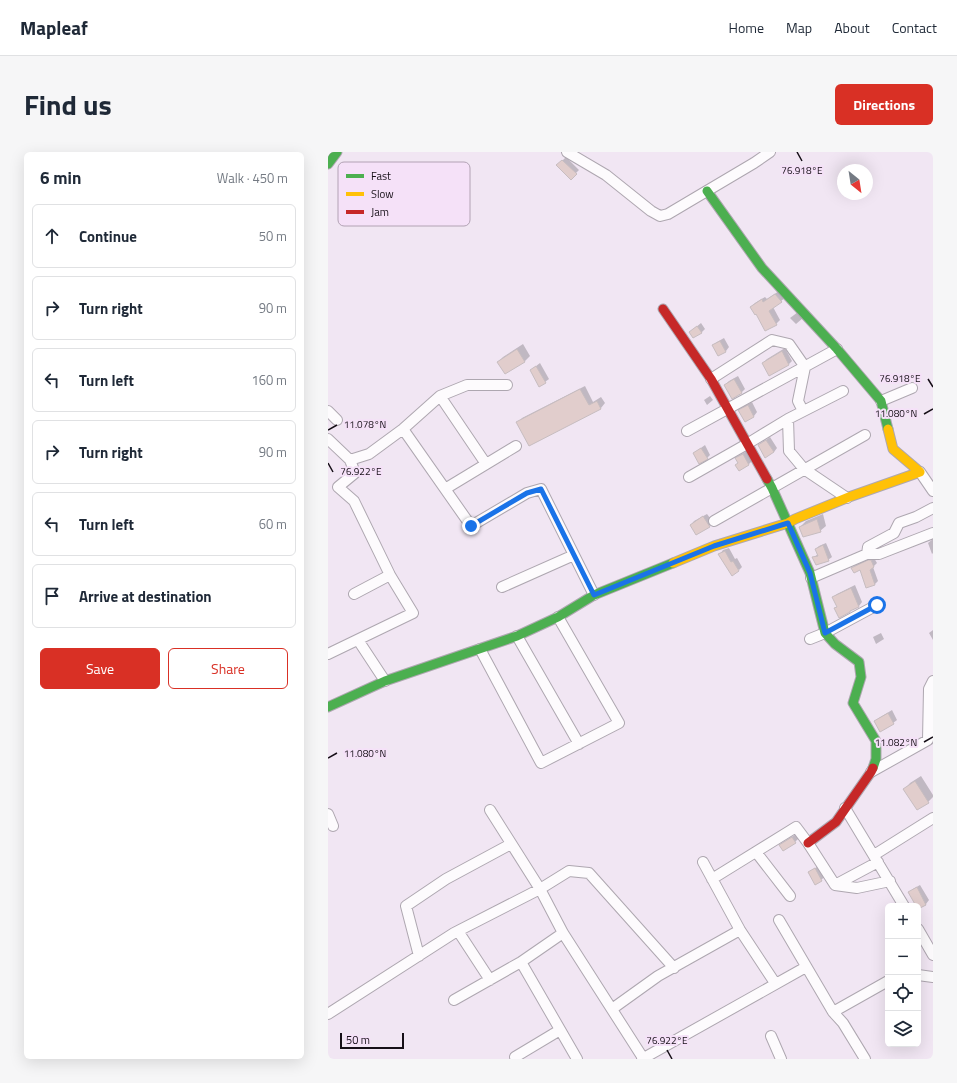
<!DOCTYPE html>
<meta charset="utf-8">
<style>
:root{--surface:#fff;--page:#f6f6f7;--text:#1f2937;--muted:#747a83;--line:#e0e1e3;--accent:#d93025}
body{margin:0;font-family:"Titillium Web",sans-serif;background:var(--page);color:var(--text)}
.controls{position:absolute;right:12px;bottom:12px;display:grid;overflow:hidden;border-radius:6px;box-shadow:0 4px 16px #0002}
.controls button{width:36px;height:36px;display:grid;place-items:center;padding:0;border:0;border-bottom:1px solid var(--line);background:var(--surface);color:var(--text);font:20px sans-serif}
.compass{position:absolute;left:509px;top:12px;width:36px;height:36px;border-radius:50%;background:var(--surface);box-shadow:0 4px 16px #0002;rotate:150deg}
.scale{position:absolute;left:12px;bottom:10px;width:64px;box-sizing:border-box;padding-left:4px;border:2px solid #160f17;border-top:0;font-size:11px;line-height:14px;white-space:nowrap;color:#160f17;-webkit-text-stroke:3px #f5e1f8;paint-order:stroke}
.stop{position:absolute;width:12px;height:12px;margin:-9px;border:3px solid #1a73e8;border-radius:50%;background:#fff}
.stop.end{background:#1a73e8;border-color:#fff;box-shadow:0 1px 4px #0008}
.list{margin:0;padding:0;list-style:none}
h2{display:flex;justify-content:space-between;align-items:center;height:52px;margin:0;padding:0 16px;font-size:17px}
h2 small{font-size:13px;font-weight:400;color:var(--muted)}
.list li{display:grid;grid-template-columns:26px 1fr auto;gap:12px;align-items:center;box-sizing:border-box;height:64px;margin:0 8px 8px;padding:0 8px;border:1px solid var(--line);border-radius:6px}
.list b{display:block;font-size:15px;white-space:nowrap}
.list em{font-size:13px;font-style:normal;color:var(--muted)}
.actions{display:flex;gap:8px;padding:12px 16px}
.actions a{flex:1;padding:9px 0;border:1px solid var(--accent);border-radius:6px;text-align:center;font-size:14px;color:var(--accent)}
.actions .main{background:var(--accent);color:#fff}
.icon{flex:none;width:22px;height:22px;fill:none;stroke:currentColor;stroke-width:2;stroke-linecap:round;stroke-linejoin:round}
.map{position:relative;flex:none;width:605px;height:907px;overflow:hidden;border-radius:6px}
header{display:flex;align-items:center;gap:24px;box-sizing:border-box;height:56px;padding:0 20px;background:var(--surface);border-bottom:1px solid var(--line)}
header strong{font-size:19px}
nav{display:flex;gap:22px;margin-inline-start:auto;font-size:14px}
.intro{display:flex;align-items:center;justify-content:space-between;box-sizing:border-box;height:96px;padding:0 24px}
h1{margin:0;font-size:28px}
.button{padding:10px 18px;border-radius:6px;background:var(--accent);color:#fff;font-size:14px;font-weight:700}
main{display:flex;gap:24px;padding:0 24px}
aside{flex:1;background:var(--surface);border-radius:6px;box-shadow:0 4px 16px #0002}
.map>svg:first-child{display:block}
</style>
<header>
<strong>Mapleaf</strong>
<nav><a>Home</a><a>Map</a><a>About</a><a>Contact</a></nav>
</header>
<div class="intro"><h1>Find us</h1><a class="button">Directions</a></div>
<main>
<aside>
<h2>6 min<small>Walk · 450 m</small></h2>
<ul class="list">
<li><svg class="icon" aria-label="ahead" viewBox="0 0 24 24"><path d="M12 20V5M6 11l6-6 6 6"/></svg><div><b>Continue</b></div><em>50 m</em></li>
<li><svg class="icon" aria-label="right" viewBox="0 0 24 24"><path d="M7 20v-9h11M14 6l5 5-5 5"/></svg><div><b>Turn right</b></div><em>90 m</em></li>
<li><svg class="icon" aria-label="left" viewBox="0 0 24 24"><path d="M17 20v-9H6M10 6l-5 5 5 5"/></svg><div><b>Turn left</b></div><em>160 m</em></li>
<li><svg class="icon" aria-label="right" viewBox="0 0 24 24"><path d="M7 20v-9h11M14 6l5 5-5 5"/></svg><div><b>Turn right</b></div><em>90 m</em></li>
<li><svg class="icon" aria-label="left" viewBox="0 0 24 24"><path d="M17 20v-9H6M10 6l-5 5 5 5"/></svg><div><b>Turn left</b></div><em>60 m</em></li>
<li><svg class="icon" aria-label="arrive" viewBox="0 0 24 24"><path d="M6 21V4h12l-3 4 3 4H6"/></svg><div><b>Arrive at destination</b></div></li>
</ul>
<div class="actions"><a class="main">Save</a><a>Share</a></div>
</aside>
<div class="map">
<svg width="605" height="907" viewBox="0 0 605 907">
<rect width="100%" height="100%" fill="#f1e6f3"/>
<!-- shadow -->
<path fill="#0003" d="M 238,5 L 251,18 L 243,26 L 230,13 Z
M 451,139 L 457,146 L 445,155 L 452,168 L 448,172 L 428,160 L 423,155 L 427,151 L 437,145 L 439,147 Z
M 470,160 L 475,166 L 468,172 L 462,166 Z
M 373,171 L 377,177 L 373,181 L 362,180 Z
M 396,186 L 401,195 L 398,199 L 390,203 L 385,193 L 389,190 Z
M 195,192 L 202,204 L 197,209 L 177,221 L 170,210 L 175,205 Z
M 457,196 L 464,209 L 461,212 L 435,211 L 439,207 Z
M 212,211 L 221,227 L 217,230 L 203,218 Z
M 410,224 L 417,237 L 413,241 L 397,233 L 401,229 Z
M 257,234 L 265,250 L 273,245 L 277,251 L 273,256 L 201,293 L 190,271 L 194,266 Z
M 382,244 L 385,248 L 379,253 L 376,248 Z
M 424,250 L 429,260 L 426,264 L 417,268 L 412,259 L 415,255 Z
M 442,285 L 449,296 L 446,300 L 431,293 L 435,290 Z
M 377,293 L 382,303 L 379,306 L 366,301 Z
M 419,299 L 424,309 L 421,312 L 411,318 L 411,310 L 409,306 L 412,303 Z
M 379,362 L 385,370 L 381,374 L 363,373 L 366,369 Z
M 495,362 L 498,374 L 492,379 L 472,375 L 478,369 Z
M 605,387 L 605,401 L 604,402 L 600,391 Z
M 498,391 L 504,405 L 500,408 L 485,406 L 490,402 L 488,397 L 491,394 Z
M 401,396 L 407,407 L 409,406 L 414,415 L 411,418 L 392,402 L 395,398 Z
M 544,406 L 546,406 L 549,411 L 545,415 L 550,429 L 547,432 L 539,435 L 532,416 L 525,416 L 528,413 Z
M 527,433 L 534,450 L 531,454 L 524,457 L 508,456 L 510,454 L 505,445 L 509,442 Z
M 605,478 L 605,488 L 601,481 Z
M 553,481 L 556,487 L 548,492 L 545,485 Z
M 564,558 L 569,568 L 565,571 L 547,569 L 551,566 Z
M 593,624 L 605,643 L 605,645 L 600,650 L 577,637 L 582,631 Z
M 468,682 L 471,686 L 467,690 L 455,697 L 452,693 L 456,690 Z
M 490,714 L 497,725 L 488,731 L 482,720 Z
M 592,733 L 601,748 L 598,752 L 591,756 L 582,740 L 585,737 Z
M 590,784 L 595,793 L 590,797 Z"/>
<!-- building -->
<path fill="#e1cdcc" stroke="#c7bdc0" d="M 234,8 L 249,22 L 243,28 L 228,13 Z
M 447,142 L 454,150 L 441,159 L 449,173 L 437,179 L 428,162 L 427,163 L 422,155 L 434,147 L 435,150 Z
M 369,174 L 374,181 L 365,186 L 361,180 Z
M 392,189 L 398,200 L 390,204 L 384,193 Z
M 189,197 L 197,210 L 177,222 L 169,210 Z
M 454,199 L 461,213 L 441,224 L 434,211 Z
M 208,214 L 218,231 L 211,235 L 202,218 Z
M 406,227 L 414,241 L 404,247 L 396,233 Z
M 252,237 L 261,253 L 269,249 L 273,257 L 201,294 L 188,270 Z
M 420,253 L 426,265 L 417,270 L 410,258 Z
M 438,288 L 446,300 L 437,306 L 430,293 Z
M 373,296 L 380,307 L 371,312 L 365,301 Z
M 415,302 L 421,313 L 411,319 L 407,313 L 410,311 L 407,306 Z
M 375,364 L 382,375 L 368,383 L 362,373 Z
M 489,367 L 493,380 L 475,385 L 471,375 Z
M 495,393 L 501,409 L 488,413 L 484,405 L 490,404 L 487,397 Z
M 397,399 L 403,410 L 405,409 L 411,419 L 404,424 L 390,402 Z
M 540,408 L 543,408 L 546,415 L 542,418 L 547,433 L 538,436 L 532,418 L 526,421 L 523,416 Z
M 523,436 L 531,455 L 522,459 L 522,460 L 511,466 L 506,456 L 509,455 L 504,445 Z
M 560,561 L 566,572 L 552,580 L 546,569 Z
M 587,629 L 601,651 L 589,658 L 575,637 Z
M 464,685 L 468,691 L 455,699 L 451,693 Z
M 487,716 L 494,729 L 487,733 L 480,720 Z
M 589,735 L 598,753 L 590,757 L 590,754 L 588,754 L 580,740 Z"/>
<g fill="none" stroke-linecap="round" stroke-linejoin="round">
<!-- street casing -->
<g stroke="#aea7b0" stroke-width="12">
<path id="street" d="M 239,0 L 278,23 L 323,59 L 332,64 L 340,62 L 426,11 L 442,0
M 383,227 L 444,188 L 461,192 L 477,215 L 470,249 L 475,259
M 112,244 L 158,312
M 553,249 L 584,236
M 0,259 L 9,268
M 460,267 L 461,299 L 476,317 L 519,346
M 75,277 L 143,374 L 199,341 L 213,337 L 266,443
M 359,279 L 509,197
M 0,287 L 22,308 L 27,321 L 10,335 L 26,349 L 62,423 L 85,461 L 0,502
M 22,308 L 41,302 L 75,277 L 112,244 L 139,233 L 179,233
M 592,320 L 605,339
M 361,325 L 419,292 L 460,267 L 515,239
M 117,337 L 188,294
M 386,369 L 537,283
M 539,402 L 540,395 L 566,381 L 571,371 L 588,365 L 605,356
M 483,426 L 539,402 L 551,402 L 605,381
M 174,435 L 246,403
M 26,442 L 62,423
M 189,484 L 251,592
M 482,487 L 497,481 L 549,453
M 30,488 L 57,529
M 152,497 L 213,611 L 291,571 L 230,465
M 543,620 L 600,588 L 601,537 L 605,529
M 517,656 L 576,754
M 162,658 L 212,737 L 235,781 L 315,906
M 0,662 L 5,674
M 428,700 L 462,744
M 546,703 L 605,666
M 375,710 L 412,778 L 447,831
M 384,727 L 468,675 L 480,691 L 507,733 L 529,736 L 562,729
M 507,733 L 550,710
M 451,768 L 505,860 L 515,871 L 537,907
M 590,777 L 605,803
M 130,779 L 162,828
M 91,804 L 78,754 L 118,727 L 183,692
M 193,810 L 249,907
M 590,823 L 605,825
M 126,848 L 193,810 L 235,781
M 284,857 L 330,824 L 412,778
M 505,860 L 560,829
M 0,862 L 126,781 L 212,737 L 241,719 L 261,721 L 346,816
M 443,884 L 453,907
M 187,905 L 232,878
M 314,907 L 478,815"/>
</g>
<!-- fast casing -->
<g stroke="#aea7b0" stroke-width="11">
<path id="fast" d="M 0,12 L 9,0
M 379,39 L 434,116 L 509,197 L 553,249 L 560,277
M 439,327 L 444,336 L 482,421 L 497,481 L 507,492 L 531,510 L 533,525 L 525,551 L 548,589 L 548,607 L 545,616
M 0,555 L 57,529 L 189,484 L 230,465 L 266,443 L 345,411"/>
</g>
<!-- slow casing -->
<g stroke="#aea7b0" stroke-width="11">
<path id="slow" d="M 345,411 L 386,394 L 460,371 L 467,367 L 521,345 L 592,320 L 565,297 L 560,277"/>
</g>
<!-- jam casing -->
<g stroke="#aea7b0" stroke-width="11">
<path id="jam" d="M 335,157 L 383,227 L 439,327
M 480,691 L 508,670 L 543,620 L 545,616"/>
</g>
<!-- street -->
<use href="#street" stroke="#fdfbfd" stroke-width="10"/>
<!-- fast -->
<use href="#fast" stroke="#4caf50" stroke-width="9"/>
<!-- slow -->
<use href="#slow" stroke="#ffc107" stroke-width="9"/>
<!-- jam -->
<use href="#jam" stroke="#c62828" stroke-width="9"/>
</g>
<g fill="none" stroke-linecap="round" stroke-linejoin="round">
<!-- route -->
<path stroke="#1a73e8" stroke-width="5" d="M 143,374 L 199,341 L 213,337 L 266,443 L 386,394 L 460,371 L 482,421 L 497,481 L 549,453"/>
</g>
<!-- ticks -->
<path fill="none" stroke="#160f17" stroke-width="1.5" d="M 469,0 L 474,9M 600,227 L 605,235M 596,262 L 605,257M 0,278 L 9,273M 0,311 L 5,320M 596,590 L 605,585M 0,606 L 9,601M 339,898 L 344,907"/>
<!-- legend -->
<rect x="10" y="10" width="132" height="64" rx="6" fill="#f5e1f8" stroke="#b2a2b4" stroke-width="1"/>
<rect x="18" y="22" width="18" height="4" fill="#4caf50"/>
<rect x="18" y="40" width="18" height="4" fill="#ffc107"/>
<rect x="18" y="58" width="18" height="4" fill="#c62828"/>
<g font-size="11" fill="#160f17">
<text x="43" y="28">Fast</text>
<text x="43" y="46">Slow</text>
<text x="43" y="64">Jam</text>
</g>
<g font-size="10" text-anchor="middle" fill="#160f17" stroke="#f5e1f8" stroke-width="4" stroke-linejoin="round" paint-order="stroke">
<text x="474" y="22">76.918°E</text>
<text x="572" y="230">76.918°E</text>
<text x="568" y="265">11.080°N</text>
<text x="37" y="276">11.078°N</text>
<text x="33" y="323">76.922°E</text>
<text x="568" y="594">11.082°N</text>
<text x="37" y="605">11.080°N</text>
<text x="339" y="892">76.922°E</text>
</g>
</svg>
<div class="controls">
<button>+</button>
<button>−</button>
<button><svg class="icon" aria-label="locate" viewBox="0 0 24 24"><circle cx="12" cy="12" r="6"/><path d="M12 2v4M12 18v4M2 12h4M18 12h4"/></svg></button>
<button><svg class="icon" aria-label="layers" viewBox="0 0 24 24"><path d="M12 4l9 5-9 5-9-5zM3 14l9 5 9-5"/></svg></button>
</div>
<svg class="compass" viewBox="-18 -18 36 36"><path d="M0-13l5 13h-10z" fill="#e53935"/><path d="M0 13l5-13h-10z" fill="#747a83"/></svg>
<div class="scale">50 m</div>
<div class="stop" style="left:549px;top:453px"></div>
<div class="stop end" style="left:143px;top:374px"></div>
</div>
</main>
